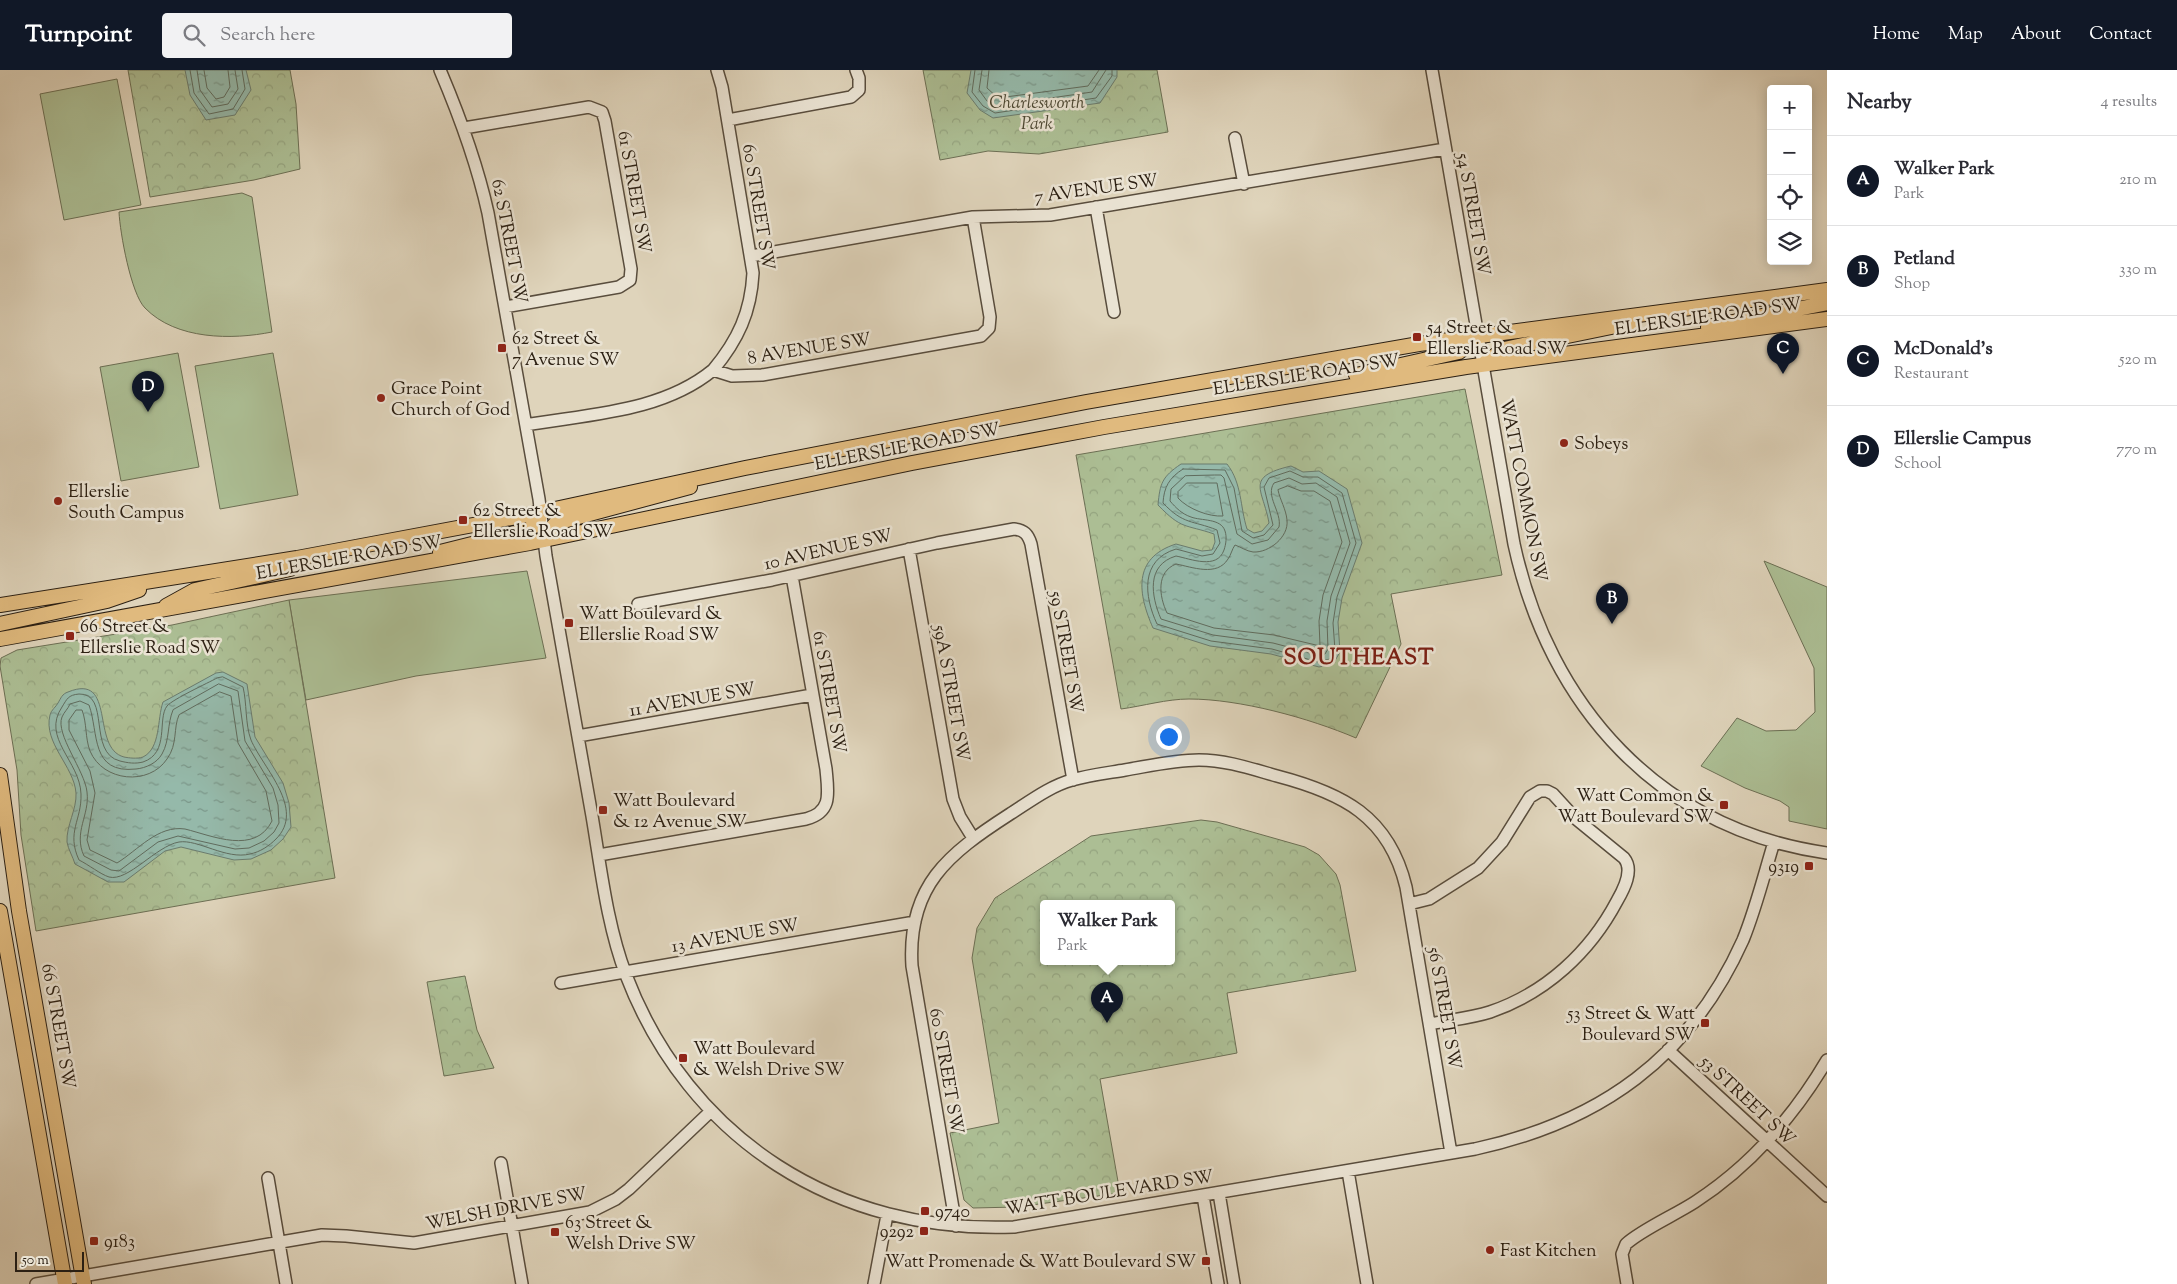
<!DOCTYPE html>
<meta charset="utf-8">
<style>
:root{--surface:#fff;--page:#f2f2f3;--text:#2b2b33;--muted:#7c7c81;--line:#e1e1e2;--accent:#111827}
body{margin:0;font-family:"Sorts Mill Goudy",serif;background:var(--page);color:var(--text)}
.controls{position:absolute;right:15px;top:15px;display:grid;overflow:hidden;border-radius:5px;box-shadow:0 2px 12px #0003}
.controls button{width:45px;height:45px;display:grid;place-items:center;padding:0;border:0;border-bottom:1px solid var(--line);background:var(--surface);color:var(--text);font:25px sans-serif}
.scale{position:absolute;left:15px;bottom:12px;width:69px;box-sizing:border-box;padding-left:5px;border:2px solid #2c2013;border-top:0;font-size:14px;line-height:18px;white-space:nowrap;color:#2c2013;-webkit-text-stroke:4px #eae3d3;paint-order:stroke}
.you{position:absolute;left:1168px;top:666px;width:18px;height:18px;margin:-12px;border:4px solid #fff;border-radius:50%;background:#1a73e8;box-shadow:0 0 0 8px #1a73e833}
.badge{display:grid;place-items:center;width:32px;height:32px;border-radius:50%;background:var(--accent);color:#fff;font-size:16px;font-weight:700}
.pin{position:absolute;translate:-50% -41px;filter:drop-shadow(0 1px 2px #0008)}
.pin::after{content:'';position:absolute;top:26px;width:18px;height:15px;background:inherit;clip-path:polygon(0 0,100% 0,50% 100%)}
.popup{position:absolute;left:1040px;top:830px;width:135px;height:65px;box-sizing:border-box;display:grid;place-content:center;border-radius:5px;background:var(--surface);filter:drop-shadow(0 1px 4px #0005);font-size:16px;white-space:nowrap;color:var(--muted)}
.popup b{font-size:19px;color:var(--text)}
.popup::after{content:'';position:absolute;left:50%;top:100%;margin-left:-10px;border:10px solid transparent;border-top-color:var(--surface)}
.list{margin:0;padding:0;list-style:none}
h2{display:flex;justify-content:space-between;align-items:center;height:65px;margin:0;padding:0 20px;font-size:21px}
h2 small{font-size:16px;font-weight:400;color:var(--muted)}
.list li{display:grid;grid-template-columns:32px 1fr auto;gap:15px;align-items:center;box-sizing:border-box;height:90px;padding:0 20px;border-top:1px solid var(--line)}
.list b{display:block;font-size:19px;white-space:nowrap}
.list p{margin:0;font-size:16px;white-space:nowrap;color:var(--muted)}
.list em{font-size:16px;font-style:normal;color:var(--muted)}
.icon{flex:none;width:28px;height:28px;fill:none;stroke:currentColor;stroke-width:2;stroke-linecap:round;stroke-linejoin:round}
.map{position:relative;flex:none;width:1827px;height:1214px;overflow:hidden}
header{display:flex;align-items:center;gap:30px;box-sizing:border-box;height:70px;padding:0 25px;background:var(--accent);color:#fff}
header strong{font-size:24px}
nav{display:flex;gap:28px;margin-inline-start:auto;font-size:18px}
.search{width:350px;height:45px;background:var(--page);display:flex;align-items:center;gap:12px;box-sizing:border-box;padding:0 18px;border-radius:5px;color:var(--muted);font-size:19px}
main{display:flex}
aside{flex:1;background:var(--surface)}
.map>svg:first-child{display:block}
</style>
<header>
<strong>Turnpoint</strong>
<div class="search"><svg class="icon" aria-label="search" viewBox="0 0 24 24"><circle cx="10" cy="10" r="6"/><path d="M15 15l6 6"/></svg>Search here</div>
<nav><a>Home</a><a>Map</a><a>About</a><a>Contact</a></nav>
</header>
<main>
<div class="map">
<svg width="1827" height="1214" viewBox="0 0 1827 1214">
<defs>
<pattern id="park-crowns" width="20" height="18" patternUnits="userSpaceOnUse" patternTransform="scale(1.25)"><rect width="20" height="18" fill="#acbe94"/><path d="M2 6a3 3 0 1 1 6 0M12 15a3 3 0 1 1 6 0" fill="none" stroke="#94a37f"/></pattern>
<pattern id="water-ripples" width="26" height="14" patternUnits="userSpaceOnUse" patternTransform="scale(1.25)"><rect width="26" height="14" fill="#95b9aa"/><path d="M2 4q2-2 4 0t4 0M15 11q2-2 4 0t4 0" fill="none" stroke="#7a9689"/></pattern>
</defs>
<rect width="100%" height="100%" fill="#dfd4bb"/>
<filter id="stains"><feTurbulence type="fractalNoise" baseFrequency=".004" numOctaves="4"/><feColorMatrix values="0 0 0 0 .2 0 0 0 0 .09 0 0 0 0 .02 0 0 0 .5 -.17"/></filter>
<radialGradient id="worn" r=".72"><stop offset=".6" stop-color="#630" stop-opacity="0"/><stop offset="1" stop-color="#630" stop-opacity=".3"/></radialGradient>
<!-- grass -->
<path fill="#acbe94" stroke="#6c6f54" d="M 117,9 L 141,135 L 64,150 L 40,24 Z
M 242,123 L 252,127 L 272,262 C 232,270 176,270 145,238 C 131,224 120,163 119,142 Z
M 178,283 L 199,397 L 121,411 L 100,297 Z
M 273,283 L 298,425 L 220,439 L 195,296 Z
M 1764,491 L 1827,517 L 1827,759 L 1789,751 L 1789,737 L 1780,731 L 1745,718 L 1701,696 L 1737,648 L 1766,661 L 1796,660 L 1815,642 L 1814,598 Z
M 527,501 L 546,588 L 416,606 L 306,630 L 289,530 Z"/>
<!-- park -->
<path fill="url(#park-crowns)" stroke="#6c6f54" fill-rule="evenodd" d="M 128,0 L 290,0 L 296,34 L 300,99 L 254,110 L 150,127 Z
M 923,0 L 1157,0 L 1168,62 L 1039,84 L 988,81 L 940,90 Z
M 1465,319 L 1502,505 L 1391,524 L 1401,574 L 1356,668 C 1309,648 1240,629 1189,629 C 1167,629 1143,636 1121,639 L 1076,385 Z
M 289,530 L 335,808 L 36,861 L 21,765 L 17,700 L 0,596 L 1,588 L 17,580 L 172,555 Z
M 1201,750 L 1217,752 L 1305,777 L 1319,785 L 1336,804 L 1340,815 L 1356,901 L 1227,923 L 1237,983 L 1100,1009 L 1120,1123 L 1017,1137 L 973,1138 L 964,1130 L 950,1063 L 999,1053 L 972,888 L 977,858 L 995,828 L 1091,766 ZM 1043,834 L 1171,834 L 1171,892 L 1043,892 Z
M 465,906 L 477,960 L 494,998 L 444,1006 L 427,912 Z"/>
<!-- water -->
<path fill="url(#water-ripples)" stroke="#6b7c6e" d="M 185,0 L 246,0 L 251,20 L 235,45 L 206,50 L 190,25 Z
M 971,0 L 1117,0 L 1117,7 L 1100,33 L 993,48 L 980,40 L 967,23 Z
M 1181,394 L 1227,394 C 1242,413 1240,437 1247,459 L 1254,463 L 1262,461 L 1269,453 C 1263,419 1244,407 1291,396 L 1303,402 L 1319,401 L 1347,419 L 1362,473 L 1342,528 L 1338,552 L 1340,582 L 1333,594 L 1319,597 L 1271,584 L 1210,576 L 1153,558 C 1138,524 1132,488 1176,474 L 1202,481 L 1212,480 L 1215,472 L 1214,464 C 1185,454 1182,460 1158,435 C 1160,413 1162,407 1181,394 Z
M 223,602 L 247,614 L 255,667 L 283,713 L 289,733 L 291,757 L 283,769 L 271,780 L 251,789 L 234,790 L 181,777 L 165,781 L 124,812 L 108,812 L 75,794 C 73,787 68,779 67,772 C 66,756 77,739 76,723 C 74,696 43,673 50,645 C 51,640 56,637 58,633 C 61,628 62,624 68,622 C 117,602 90,678 124,687 C 129,688 137,689 143,687 C 161,678 157,649 163,632 L 216,603 Z"/>
<g fill="none" stroke-linecap="round" stroke-linejoin="round">
<!-- shore -->
<path stroke="#606c5e" stroke-width="1" d="M 190,0 L 194,23 L 209,44 L 233,39 L 245,19 L 242,0
M 197,0 L 200,20 L 212,37 L 228,34 L 238,19 L 235,0
M 204,0 L 207,18 L 216,29 L 224,27 L 230,17 L 228,0
M 975,0 L 972,22 L 983,36 L 995,43 L 1096,28 L 1112,6 L 1112,0
M 982,0 L 979,20 L 987,31 L 996,36 L 1092,22 L 1106,0
M 989,0 L 987,18 L 998,28 L 1088,16 L 1099,0
M 1183,399 L 1225,400 L 1234,418 L 1242,461 L 1253,468 L 1264,465 L 1273,455 L 1264,417 L 1269,408 L 1290,401 L 1303,407 L 1318,407 L 1342,423 L 1356,473 L 1337,527 L 1333,553 L 1335,580 L 1330,589 L 1318,592 L 1272,579 L 1211,571 L 1157,554 C 1144,526 1140,490 1176,479 L 1202,486 L 1213,484 L 1220,473 L 1217,460 C 1192,450 1184,455 1163,433 C 1164,417 1169,408 1183,399 Z
M 1215,405 L 1221,405 L 1224,408 L 1237,464 L 1252,474 L 1268,470 L 1279,457 C 1282,442 1265,426 1274,413 L 1289,408 L 1302,414 L 1316,413 L 1337,427 L 1350,473 L 1331,526 L 1327,551 L 1328,579 L 1325,584 L 1319,585 L 1273,573 L 1213,565 L 1161,549 C 1151,526 1146,495 1176,486 C 1191,489 1217,500 1224,480 C 1226,474 1227,467 1225,461 C 1221,448 1201,451 1191,447 C 1182,444 1176,438 1170,431 L 1171,419 L 1185,406 Z
M 1187,413 L 1217,413 L 1223,446 C 1209,447 1188,439 1178,428 L 1178,422 Z
M 1288,416 L 1301,421 L 1314,421 L 1330,431 L 1342,472 L 1323,525 L 1319,551 L 1320,576 L 1274,565 L 1214,558 L 1167,543 C 1159,526 1156,502 1176,494 C 1192,497 1217,507 1228,489 C 1231,485 1232,479 1235,475 C 1241,477 1246,481 1253,482 C 1269,483 1289,467 1287,450 C 1286,439 1280,430 1278,420 Z
M 223,607 L 243,617 C 247,633 245,654 251,670 C 263,698 306,739 276,769 C 269,776 260,782 250,784 C 226,790 198,769 179,772 C 156,776 128,812 109,807 C 100,804 89,795 79,790 C 66,762 82,750 81,724 C 80,691 41,668 62,637 C 67,629 68,625 79,624 C 111,623 87,683 120,691 C 128,693 135,694 143,692 C 170,683 157,649 167,636 C 173,629 208,613 217,608 Z
M 219,614 L 238,621 L 245,671 L 273,718 L 278,735 L 279,753 L 274,762 L 264,771 L 249,778 L 235,779 L 178,766 L 158,772 L 119,801 L 111,800 L 84,786 C 73,762 90,745 87,722 C 85,701 55,664 62,647 C 64,642 68,639 70,634 L 80,631 L 89,635 C 99,663 90,704 136,699 C 146,698 157,693 162,684 C 170,670 167,654 173,640 Z
M 220,622 L 231,626 L 238,673 L 266,721 L 272,751 C 255,785 213,766 185,759 C 158,755 138,780 117,793 L 90,780 L 87,770 L 95,723 L 90,701 L 69,660 L 69,650 L 76,640 L 82,640 C 87,653 85,668 90,681 C 103,712 149,716 167,689 C 178,674 173,658 179,645 Z"/>
<!-- minor casing -->
<g stroke="#594d3d" stroke-width="14">
<path id="minor" d="M 440,0 C 460,47 477,93 488,143 L 539,429 L 546,486 C 561,573 576,660 592,746 C 601,799 607,855 626,905 C 689,1070 838,1164 1014,1157 L 1475,1079 C 1600,1052 1690,988 1743,870 C 1756,838 1764,805 1774,772
M 1432,0 L 1514,474 C 1549,636 1659,759 1827,783
M 728,50 L 851,27 L 859,20 L 859,8 L 856,0
M 464,58 L 589,37 L 602,42 L 605,51 L 631,199 L 630,210 L 619,217 L 505,237
M 1235,68 L 1244,114
M 1096,137 L 1114,242
M 751,186 L 973,147 L 1050,145 L 1445,79
M 713,300 C 738,270 751,242 753,203 L 722,17 L 717,0
M 526,355 C 589,344 662,342 713,300 L 732,306 L 762,305 L 981,266 L 989,258 L 990,247 L 973,147
M 909,479 L 953,729 L 960,747 L 973,768
M 638,534 L 772,510 L 937,473 L 1014,459 C 1024,460 1028,464 1031,474 L 1073,710
M 578,666 L 812,625
M 599,785 L 806,749 C 833,742 828,722 826,699 L 792,506
M 1409,834 L 1429,829 L 1478,798 L 1502,772 L 1530,727 L 1540,721 L 1547,721 L 1553,724 L 1575,748 L 1624,788 C 1634,800 1624,819 1617,831 C 1590,882 1546,923 1490,942 C 1471,948 1450,950 1430,954
M 561,913 L 915,852
M 1668,980 L 1827,1126
M 501,1093 L 522,1214
M 1348,1101 L 1367,1214
M 268,1108 L 286,1214
M 1219,1123 L 1234,1214
M 1203,1126 L 1218,1214
M 956,1156 L 912,896 C 907,816 948,784 1010,744 C 1029,732 1050,716 1072,710 C 1089,705 1107,703 1125,700 C 1149,696 1174,690 1199,690 C 1226,690 1252,699 1277,706 C 1342,723 1389,746 1406,817 L 1451,1083
M 36,1214 L 322,1165 L 346,1166 L 414,1173 L 590,1142 L 616,1129 L 629,1119 L 711,1041
M 874,1214 L 887,1145
M 1627,1214 L 1622,1184 L 1626,1174 C 1641,1160 1675,1145 1695,1132 C 1749,1097 1794,1046 1827,990"/>
</g>
<!-- major casing -->
<g stroke="#2c2013" stroke-width="16">
<path id="major" d="M 1708,257 L 1827,233
M 1485,293 L 1504,279 L 1631,253
M 1356,305 L 1459,282 L 1477,267
M 544,470 L 548,462 L 556,453 L 690,417
M 440,482 L 528,460 L 538,453 L 541,442
M 0,535 L 297,488 L 527,445 L 745,398 L 1086,332 L 1419,274 L 1827,220
M 166,536 L 195,520 L 290,499 L 297,488
M 0,554 L 107,531 L 139,520
M 0,569 L 530,473 L 912,393 L 1104,357 L 1466,297 L 1827,249
M 0,705 L 19,841 L 84,1214
M 0,841 L 65,1214"/>
</g>
<!-- minor -->
<use href="#minor" stroke="#eae3d3" stroke-width="11"/>
<!-- major -->
<use href="#major" stroke="#e0ba7e" stroke-width="14"/>
</g>
<!-- markers -->
<g fill="#8f2418" stroke="#eae3d3" stroke-width="2">
<rect x="1412" y="262" width="10" height="10" rx="2.5"/>
<rect x="497" y="273" width="10" height="10" rx="2.5"/>
<circle cx="381" cy="328" r="5"/>
<circle cx="1564" cy="373" r="5"/>
<circle cx="58" cy="431" r="5"/>
<rect x="458" y="445" width="10" height="10" rx="2.5"/>
<rect x="564" y="548" width="10" height="10" rx="2.5"/>
<rect x="65" y="561" width="10" height="10" rx="2.5"/>
<rect x="1719" y="730" width="10" height="10" rx="2.5"/>
<rect x="598" y="735" width="10" height="10" rx="2.5"/>
<rect x="1804" y="791" width="10" height="10" rx="2.5"/>
<rect x="1700" y="948" width="10" height="10" rx="2.5"/>
<rect x="678" y="983" width="10" height="10" rx="2.5"/>
<rect x="920" y="1136" width="10" height="10" rx="2.5"/>
<rect x="919" y="1156" width="10" height="10" rx="2.5"/>
<rect x="550" y="1157" width="10" height="10" rx="2.5"/>
<rect x="89" y="1166" width="10" height="10" rx="2.5"/>
<circle cx="1490" cy="1180" r="5"/>
<rect x="1201" y="1186" width="10" height="10" rx="2.5"/>
</g>
<g text-anchor="middle" stroke-width="5" stroke-linejoin="round" paint-order="stroke">
<!-- park labels -->
<g font-size="18" font-style="italic" fill="#4c4833" stroke="#eae3d3">
<text x="1037" y="38">Charlesworth<tspan x="1037" dy="21">Park</tspan></text>
</g>
<!-- street labels -->
<g font-size="18" fill="#2c2013" stroke="#eae3d3">
<text transform="translate(1096 118) rotate(-8)" y="6">7 AVENUE SW</text>
<text transform="translate(635 122) rotate(80)" y="6">61 STREET SW</text>
<text transform="translate(759 137) rotate(81)" y="6">60 STREET SW</text>
<text transform="translate(1474 144) rotate(80)" y="6">54 STREET SW</text>
<text transform="translate(510 171) rotate(79)" y="6">62 STREET SW</text>
<text transform="translate(1708 246) rotate(-8)" y="6">ELLERSLIE ROAD SW</text>
<text transform="translate(809 278) rotate(-9)" y="6">8 AVENUE SW</text>
<text transform="translate(1306 304) rotate(-9)" y="6">ELLERSLIE ROAD SW</text>
<text transform="translate(907 376) rotate(-11)" y="6">ELLERSLIE ROAD SW</text>
<text transform="translate(1524 420) rotate(79)" y="6">WATT COMMON SW</text>
<text transform="translate(828 479) rotate(-13)" y="6">10 AVENUE SW</text>
<text transform="translate(349 487) rotate(-10)" y="6">ELLERSLIE ROAD SW</text>
<text transform="translate(1067 582) rotate(80)" y="6">59 STREET SW</text>
<text transform="translate(830 622) rotate(80)" y="6">61 STREET SW</text>
<text transform="translate(952 623) rotate(80)" y="6">59A STREET SW</text>
<text transform="translate(692 629) rotate(-10)" y="6">11 AVENUE SW</text>
<text transform="translate(735 865) rotate(-10)" y="6">13 AVENUE SW</text>
<text transform="translate(1445 938) rotate(80)" y="6">56 STREET SW</text>
<text transform="translate(59 956) rotate(80)" y="6">66 STREET SW</text>
<text transform="translate(947 1001) rotate(80)" y="6">60 STREET SW</text>
<text transform="translate(1748 1030) rotate(43)" y="6">53 STREET SW</text>
<text transform="translate(1109 1122) rotate(-9)" y="6">WATT BOULEVARD SW</text>
<text transform="translate(506 1138) rotate(-11)" y="6">WELSH DRIVE SW</text>
</g>
<!-- poi labels -->
<g font-size="18" fill="#2c2013" stroke="#eae3d3" text-anchor="start">
<text x="1427" y="263">54 Street &amp;<tspan x="1427" dy="21">Ellerslie Road SW</tspan></text>
<text x="512" y="274">62 Street &amp;<tspan x="512" dy="21">7 Avenue SW</tspan></text>
<text x="391" y="324">Grace Point<tspan x="391" dy="21">Church of God</tspan></text>
<text x="1574" y="379">Sobeys</text>
<text x="68" y="427">Ellerslie<tspan x="68" dy="21">South Campus</tspan></text>
<text x="473" y="446">62 Street &amp;<tspan x="473" dy="21">Ellerslie Road SW</tspan></text>
<text x="579" y="549">Watt Boulevard &amp;<tspan x="579" dy="21">Ellerslie Road SW</tspan></text>
<text x="80" y="562">66 Street &amp;<tspan x="80" dy="21">Ellerslie Road SW</tspan></text>
<text x="1714" y="731" text-anchor="end">Watt Common &amp;<tspan x="1714" dy="21">Watt Boulevard SW</tspan></text>
<text x="613" y="736">Watt Boulevard<tspan x="613" dy="21">&amp; 12 Avenue SW</tspan></text>
<text x="1799" y="802" text-anchor="end">9319</text>
<text x="1695" y="949" text-anchor="end">53 Street &amp; Watt<tspan x="1695" dy="21">Boulevard SW</tspan></text>
<text x="693" y="984">Watt Boulevard<tspan x="693" dy="21">&amp; Welsh Drive SW</tspan></text>
<text x="935" y="1147">9740</text>
<text x="565" y="1158">63 Street &amp;<tspan x="565" dy="21">Welsh Drive SW</tspan></text>
<text x="914" y="1167" text-anchor="end">9292</text>
<text x="104" y="1177">9183</text>
<text x="1500" y="1186">Fast Kitchen</text>
<text x="1196" y="1197" text-anchor="end">Watt Promenade &amp; Watt Boulevard SW</text>
</g>
<!-- district labels -->
<g font-size="22" font-weight="bold" letter-spacing="1" fill="#7a1f14" stroke="#eae3d3">
<text x="1359" y="594">SOUTHEAST</text>
</g>
</g>
<rect width="100%" height="100%" filter="url(#stains)"/>
<rect width="100%" height="100%" fill="url(#worn)"/>
</svg>
<div class="controls">
<button>+</button>
<button>−</button>
<button><svg class="icon" aria-label="locate" viewBox="0 0 24 24"><circle cx="12" cy="12" r="6"/><path d="M12 2v4M12 18v4M2 12h4M18 12h4"/></svg></button>
<button><svg class="icon" aria-label="layers" viewBox="0 0 24 24"><path d="M12 4l9 5-9 5-9-5zM3 14l9 5 9-5"/></svg></button>
</div>
<div class="scale">50 m</div>
<div class="you"></div>
<div class="pin badge" style="left:1107px;top:953px">A</div>
<div class="popup"><b>Walker Park</b>Park</div>
<div class="pin badge" style="left:1612px;top:554px">B</div>
<div class="pin badge" style="left:1783px;top:304px">C</div>
<div class="pin badge" style="left:148px;top:342px">D</div>
</div>
<aside>
<h2>Nearby<small>4 results</small></h2>
<ul class="list">
<li><span class="badge">A</span><div><b>Walker Park</b><p>Park</p></div><em>210 m</em></li>
<li><span class="badge">B</span><div><b>Petland</b><p>Shop</p></div><em>330 m</em></li>
<li><span class="badge">C</span><div><b>McDonald's</b><p>Restaurant</p></div><em>520 m</em></li>
<li><span class="badge">D</span><div><b>Ellerslie Campus</b><p>School</p></div><em>770 m</em></li>
</ul>
</aside>
</main>
